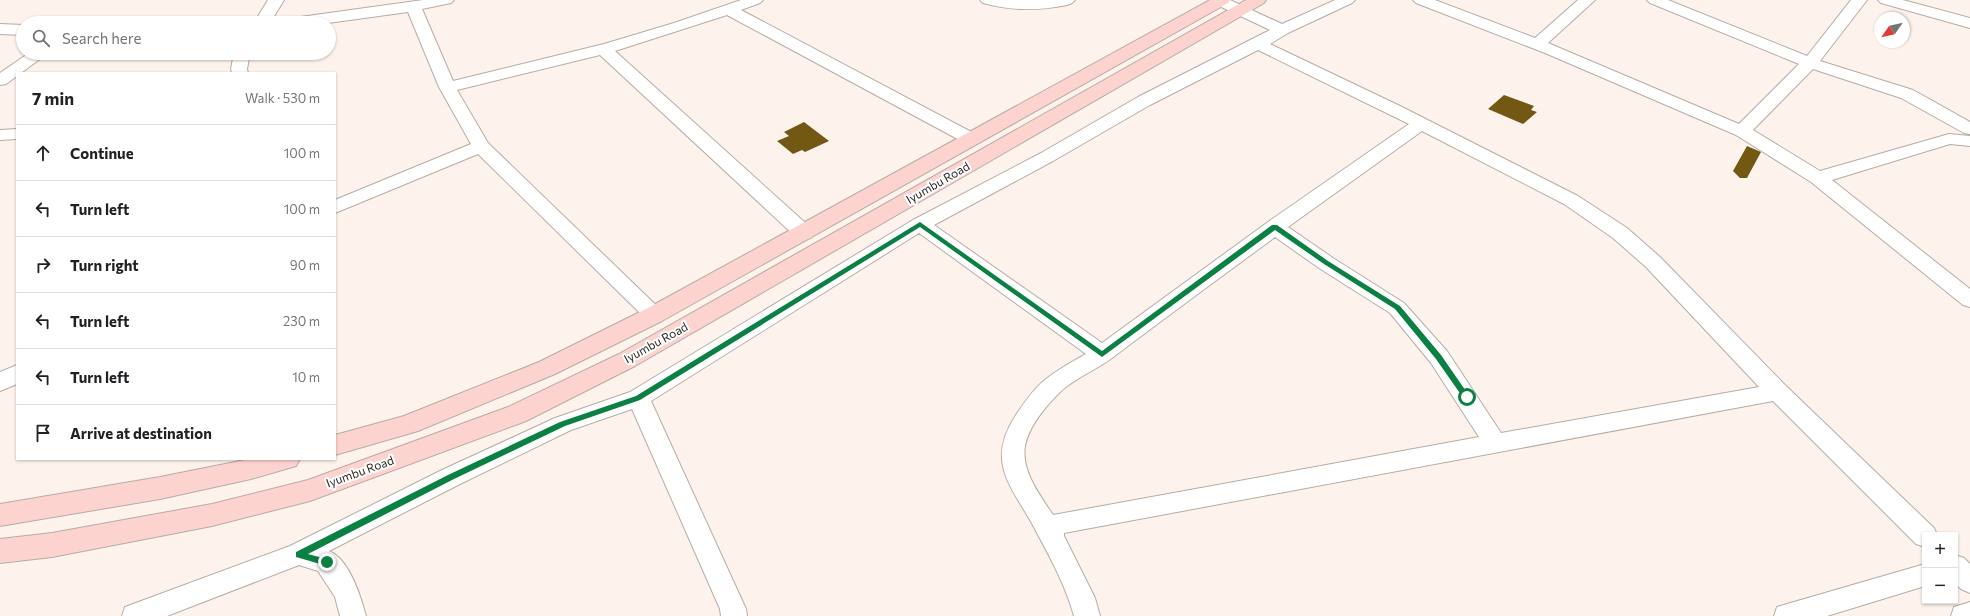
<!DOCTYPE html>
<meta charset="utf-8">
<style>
:root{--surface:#fff;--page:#f2f2f2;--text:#202124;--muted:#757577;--line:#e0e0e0}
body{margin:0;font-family:Commissioner,sans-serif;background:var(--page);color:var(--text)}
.controls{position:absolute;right:12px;bottom:12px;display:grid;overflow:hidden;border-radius:0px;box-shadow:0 1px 3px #0004}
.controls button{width:36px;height:36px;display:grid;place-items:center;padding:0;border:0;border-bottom:1px solid var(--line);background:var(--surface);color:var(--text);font:20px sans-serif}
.compass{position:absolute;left:1874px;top:12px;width:36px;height:36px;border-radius:50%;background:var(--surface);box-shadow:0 1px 3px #0004;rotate:236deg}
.stop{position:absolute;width:12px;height:12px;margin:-9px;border:3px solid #0b8043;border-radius:50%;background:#fff}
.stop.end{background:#0b8043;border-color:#fff;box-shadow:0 1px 4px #0008}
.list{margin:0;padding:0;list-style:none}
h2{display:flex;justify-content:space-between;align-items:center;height:52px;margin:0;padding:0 16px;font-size:17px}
h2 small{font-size:13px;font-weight:400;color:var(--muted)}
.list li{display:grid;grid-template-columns:26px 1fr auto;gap:12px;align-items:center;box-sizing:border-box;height:56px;padding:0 16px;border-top:1px solid var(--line)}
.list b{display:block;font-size:15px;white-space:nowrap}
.list em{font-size:13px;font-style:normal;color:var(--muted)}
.icon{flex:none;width:22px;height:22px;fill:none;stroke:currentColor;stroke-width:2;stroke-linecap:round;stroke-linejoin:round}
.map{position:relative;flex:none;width:1970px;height:616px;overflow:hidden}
.search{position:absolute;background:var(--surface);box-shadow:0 1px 3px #0004;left:16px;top:16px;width:320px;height:44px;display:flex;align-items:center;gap:10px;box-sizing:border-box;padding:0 14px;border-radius:22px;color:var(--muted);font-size:15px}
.panel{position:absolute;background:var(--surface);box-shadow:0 1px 3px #0004;left:16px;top:72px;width:320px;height:388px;border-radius:0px}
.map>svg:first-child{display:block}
</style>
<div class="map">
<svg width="1970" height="616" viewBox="0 0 1970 616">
<rect width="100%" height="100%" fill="#fdf3ec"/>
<!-- building -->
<path fill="#725813" d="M 1504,95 L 1534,106 L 1531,110 L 1537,112 L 1523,124 L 1488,109 Z
M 804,122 L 829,141 L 805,152 L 802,150 L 793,154 L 777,141 L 789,136 L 784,132 Z
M 1747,146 L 1761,152 L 1747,178 L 1740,178 L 1733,171 Z"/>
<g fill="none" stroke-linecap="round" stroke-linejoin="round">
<!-- minor casing -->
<g stroke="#b5aca5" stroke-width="2">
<path id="minor" d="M 268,0 L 284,0 L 270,23 L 254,23 Z
M 423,0 L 454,0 L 451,3 L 422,9 L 453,81 L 604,44 L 674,23 L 741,0 L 763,0 L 760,3 L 741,10 L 977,135 L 980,139 L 977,143 L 971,144 L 965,143 L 727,15 L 615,51 L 811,228 L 814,233 L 811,238 L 804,239 L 797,238 L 600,55 L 457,90 L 488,143 L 661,310 L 665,315 L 661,320 L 654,323 L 647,320 L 478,154 L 335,213 L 335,200 L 471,144 L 439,87 L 408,12 L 328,23 L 285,23 L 288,20 L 293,18 Z
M 980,0 L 1075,0 L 1072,3 L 1067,5 C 1038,11 1012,11 983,3 Z
M 1210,0 L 1230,0 L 1282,24 L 1335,0 L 1355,0 L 1352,3 L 1288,33 L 1270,44 L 1400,106 L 1578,196 L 1627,228 L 1660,257 L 1786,386 L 1934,528 L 1937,535 L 1925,535 L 1925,547 L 1916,544 L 1773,401 L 1064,533 L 1064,536 L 1095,598 L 1100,616 L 1074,616 C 1066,587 1051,559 1037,533 C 1015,489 983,465 1016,415 C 1024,403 1034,388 1045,380 C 1057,370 1072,362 1086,354 L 919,233 L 651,401 L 746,609 L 747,616 L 721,616 L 720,609 L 632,409 L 571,430 L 460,484 L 329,551 C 349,559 361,597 366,616 L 340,616 L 335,597 L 318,571 L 299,565 L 167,616 L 122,616 L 125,607 L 290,546 L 442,470 L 555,418 L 630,392 L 913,220 L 1041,153 L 1138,97 L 1270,30 L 1213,3 ZM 1258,50 L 1409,124 L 1268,222 L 1102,343 L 934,225 L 1053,161 L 1150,105 ZM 1422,131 L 1564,204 L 1613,238 L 1646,267 L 1759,387 L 1501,433 L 1447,351 L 1404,303 L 1333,258 L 1288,227 ZM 1275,237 L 1319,268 L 1390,313 L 1431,363 L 1479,437 L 1053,515 C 1040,495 1021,471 1025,446 C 1029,426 1045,407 1059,393 C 1073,379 1096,370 1112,358 C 1166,317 1221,277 1275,237 Z
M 1413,0 L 1435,0 L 1535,38 L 1578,0 L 1595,0 L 1548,43 L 1739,124 L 1799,64 L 1650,3 L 1647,0 L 1668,0 L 1807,56 L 1851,0 L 1867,0 L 1820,61 L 1913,90 L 1970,122 L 1970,134 L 1964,133 L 1901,98 L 1813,69 L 1753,130 L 1820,171 L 1949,134 L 1970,136 L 1970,146 L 1950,144 L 1832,180 L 1970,289 L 1970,307 L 1963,305 L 1811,182 L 1736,135 L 1545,53 L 1416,3 Z
M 1878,0 L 1903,0 L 1970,18 L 1970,28 L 1881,3 Z
M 0,24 L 23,25 L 23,35 L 0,34 Z
M 29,53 L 48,53 L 21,73 L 17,73 L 17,76 L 6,84 L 0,85 L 0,73 Z
M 234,53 L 250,53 L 247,69 L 248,73 L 232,73 L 231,69 Z
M 17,129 L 17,139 L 0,140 L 0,130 Z
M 17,365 L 17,384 L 0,391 L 0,372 Z
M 1955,555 L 1964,558 L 1970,564 L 1970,593 L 1961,589 L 1955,583 Z
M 1925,564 L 1925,586 L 1827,616 L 1774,616 L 1777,607 L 1787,604 Z
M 1970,602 L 1970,616 L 1951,616 L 1954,607 Z"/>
</g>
<!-- secondary casing -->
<g stroke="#b5aca5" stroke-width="2">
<path id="secondary" d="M 1210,0 L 1230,0 L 1228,3 L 662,321 L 555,374 L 418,431 L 335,455 L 335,435 L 404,416 L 539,362 L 646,309 Z
M 1246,0 L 1266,0 L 1264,3 L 635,366 L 526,421 L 310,501 L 212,526 L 52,557 L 0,563 L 0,539 L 52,533 L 212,504 L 308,480 L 508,407 L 619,354 Z
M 250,459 L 300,459 L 296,466 L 251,479 L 160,499 L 0,526 L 0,504 L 160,477 Z"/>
</g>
<!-- minor -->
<use href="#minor" fill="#fff" fill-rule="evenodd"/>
<!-- secondary -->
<use href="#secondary" fill="#fdd3d0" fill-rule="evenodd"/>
</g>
<!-- route -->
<path fill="#0b8043" d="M 920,222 L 1102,351 L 1272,225 L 1277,225 L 1328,261 L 1400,306 L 1441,355 L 1470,397 L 1467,400 L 1464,399 L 1436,359 L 1395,309 L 1324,264 L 1275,230 L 1102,357 L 920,227 L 640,400 L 565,426 L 454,479 L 308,554 L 330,560 L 330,565 L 327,566 L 296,557 L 296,552 L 448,475 L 560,422 L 636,396 Z"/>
<g text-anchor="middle" stroke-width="4" stroke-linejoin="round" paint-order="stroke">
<!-- street labels -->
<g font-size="12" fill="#2a2724" stroke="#fff">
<text transform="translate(938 183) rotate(-30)" y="4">Iyumbu Road</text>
<text transform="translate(656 343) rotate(-29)" y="4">Iyumbu Road</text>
<text transform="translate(360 472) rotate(-20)" y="4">Iyumbu Road</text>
</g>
</g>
</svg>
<div class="controls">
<button>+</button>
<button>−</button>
</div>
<svg class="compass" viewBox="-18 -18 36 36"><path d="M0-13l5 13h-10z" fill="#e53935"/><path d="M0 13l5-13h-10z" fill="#757577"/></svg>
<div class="stop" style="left:1467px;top:397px"></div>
<div class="stop end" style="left:327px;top:562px"></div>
<div class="search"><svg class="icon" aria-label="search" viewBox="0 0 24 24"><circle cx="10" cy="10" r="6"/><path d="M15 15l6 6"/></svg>Search here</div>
<section class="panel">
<h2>7 min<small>Walk · 530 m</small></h2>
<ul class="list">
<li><svg class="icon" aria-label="ahead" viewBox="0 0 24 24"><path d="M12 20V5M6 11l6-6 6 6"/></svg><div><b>Continue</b></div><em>100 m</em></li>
<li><svg class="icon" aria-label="left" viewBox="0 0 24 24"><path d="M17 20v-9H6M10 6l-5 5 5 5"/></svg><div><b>Turn left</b></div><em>100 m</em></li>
<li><svg class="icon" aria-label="right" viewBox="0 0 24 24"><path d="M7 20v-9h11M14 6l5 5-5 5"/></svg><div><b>Turn right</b></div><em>90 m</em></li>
<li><svg class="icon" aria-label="left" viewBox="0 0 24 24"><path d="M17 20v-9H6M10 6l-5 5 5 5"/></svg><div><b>Turn left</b></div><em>230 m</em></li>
<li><svg class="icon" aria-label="left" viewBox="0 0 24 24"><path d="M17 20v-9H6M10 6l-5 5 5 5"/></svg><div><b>Turn left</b></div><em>10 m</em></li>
<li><svg class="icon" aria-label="arrive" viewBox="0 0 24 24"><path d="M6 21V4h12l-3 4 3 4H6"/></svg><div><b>Arrive at destination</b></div></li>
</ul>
</section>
</div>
